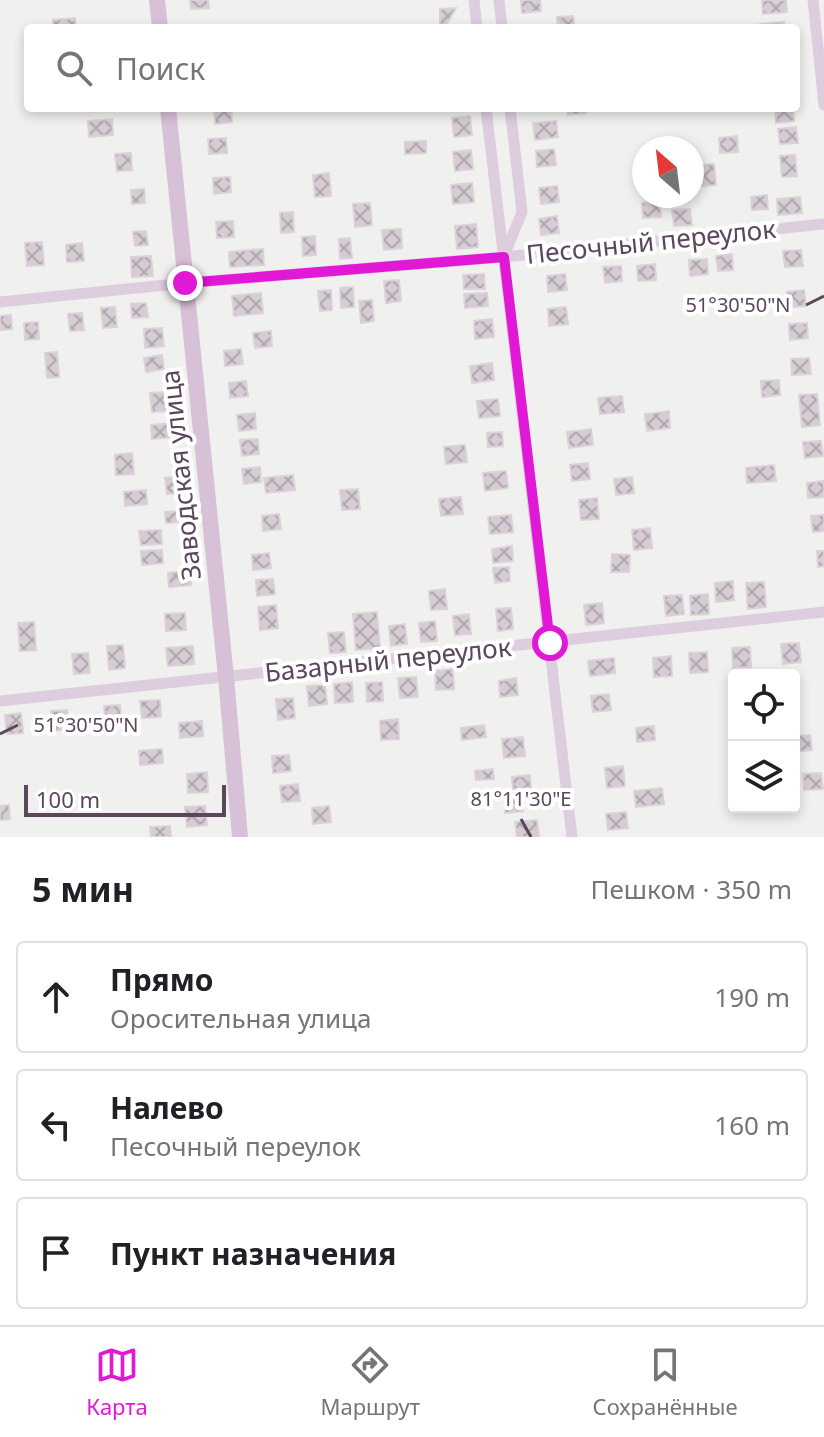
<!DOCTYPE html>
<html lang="ru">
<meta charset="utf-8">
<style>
:root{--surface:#fff;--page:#f6f6f6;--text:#202124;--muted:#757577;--line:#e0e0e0;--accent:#e118d6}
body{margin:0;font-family:"Noto Sans",sans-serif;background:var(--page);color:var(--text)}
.controls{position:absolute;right:24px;bottom:24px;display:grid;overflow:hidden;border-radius:8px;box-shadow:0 4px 12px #0003}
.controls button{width:72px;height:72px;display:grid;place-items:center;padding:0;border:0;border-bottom:2px solid var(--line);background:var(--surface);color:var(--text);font:40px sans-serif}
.compass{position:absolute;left:632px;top:136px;width:72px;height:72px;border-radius:50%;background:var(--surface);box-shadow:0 4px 12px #0003;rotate:332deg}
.scale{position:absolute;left:24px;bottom:20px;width:202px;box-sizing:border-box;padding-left:8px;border:4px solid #5b465c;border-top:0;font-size:22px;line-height:28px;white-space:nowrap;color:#5b465c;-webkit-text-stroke:6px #fff;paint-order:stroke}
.stop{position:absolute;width:24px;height:24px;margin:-18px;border:6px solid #e118d6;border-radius:50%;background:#fff}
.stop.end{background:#e118d6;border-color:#fff;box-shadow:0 2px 8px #0008}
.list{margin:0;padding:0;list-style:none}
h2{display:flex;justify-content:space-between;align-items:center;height:104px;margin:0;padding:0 32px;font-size:34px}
h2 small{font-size:26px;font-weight:400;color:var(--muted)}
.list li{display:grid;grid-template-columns:52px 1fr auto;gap:24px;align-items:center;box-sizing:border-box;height:112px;margin:0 16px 16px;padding:0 16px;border:2px solid var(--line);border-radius:8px}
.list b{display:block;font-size:30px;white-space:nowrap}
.list p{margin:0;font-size:26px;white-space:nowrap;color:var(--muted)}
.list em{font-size:26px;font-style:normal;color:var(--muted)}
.icon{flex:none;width:44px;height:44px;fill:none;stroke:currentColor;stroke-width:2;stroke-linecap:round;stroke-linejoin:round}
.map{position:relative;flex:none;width:824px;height:837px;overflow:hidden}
.search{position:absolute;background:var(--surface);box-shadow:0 4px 12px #0003;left:24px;right:24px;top:24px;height:88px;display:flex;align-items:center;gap:20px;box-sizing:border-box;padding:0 28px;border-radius:8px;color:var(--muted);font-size:30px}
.sheet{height:488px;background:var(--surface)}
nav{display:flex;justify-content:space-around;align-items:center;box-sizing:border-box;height:112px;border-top:2px solid var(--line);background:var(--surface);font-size:22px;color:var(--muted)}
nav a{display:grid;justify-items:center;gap:4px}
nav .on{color:var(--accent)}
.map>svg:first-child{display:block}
</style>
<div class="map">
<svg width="824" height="837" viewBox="0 0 824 837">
<defs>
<pattern id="building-cross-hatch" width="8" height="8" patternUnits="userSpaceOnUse" patternTransform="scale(2)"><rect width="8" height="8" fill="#d6cdd4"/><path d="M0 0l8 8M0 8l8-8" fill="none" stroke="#b1a8af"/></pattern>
</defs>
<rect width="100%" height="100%" fill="#f0f1ee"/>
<!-- building -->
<path fill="url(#building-cross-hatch)" stroke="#dad2d8" stroke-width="2" d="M 190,0 L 208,0 L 209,8 L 191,9 Z
M 521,0 L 540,0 L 541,11 L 522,13 Z
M 762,0 L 786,0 L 787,12 L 763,14 Z
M 456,8 L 447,24 L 440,25 L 440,9 Z
M 573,16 L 575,28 L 558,28 L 557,17 Z
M 75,18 L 76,28 L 53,28 L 53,20 Z
M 784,22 L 784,28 L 760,28 L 760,24 Z
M 214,108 L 231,108 L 232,122 L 215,124 Z
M 567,108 L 586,108 L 586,113 L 568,115 Z
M 775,108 L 793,108 L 794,121 L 776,123 Z
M 470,116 L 472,135 L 454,137 L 452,118 Z
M 112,119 L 113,135 L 89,137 L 88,121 Z
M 556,121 L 558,137 L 535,140 L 533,123 Z
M 796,127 L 798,143 L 780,144 L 778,129 Z
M 737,136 L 738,152 L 720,153 L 719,138 Z
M 226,138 L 227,153 L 209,154 L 208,139 Z
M 426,141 L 426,153 L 405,154 L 405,142 Z
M 554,149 L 556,165 L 537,167 L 536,151 Z
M 471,150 L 473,169 L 455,171 L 453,152 Z
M 131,153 L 132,170 L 117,171 L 115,154 Z
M 795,155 L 797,176 L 782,177 L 780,156 Z
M 714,164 L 716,185 L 702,186 L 701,165 Z
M 329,173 L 331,196 L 315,197 L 313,175 Z
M 230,177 L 231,192 L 214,194 L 213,178 Z
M 472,183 L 474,202 L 453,204 L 451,185 Z
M 557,186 L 559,202 L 541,204 L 539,188 Z
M 144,189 L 145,203 L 132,204 L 131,190 Z
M 767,195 L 768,209 L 752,210 L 751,197 Z
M 800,197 L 802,213 L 778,215 L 777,199 Z
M 660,201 L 661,217 L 643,218 L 642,203 Z
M 370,203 L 372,225 L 355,227 L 353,204 Z
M 690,209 L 692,225 L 674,226 L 672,210 Z
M 293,212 L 294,232 L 281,233 L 280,213 Z
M 557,216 L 559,233 L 541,235 L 539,219 Z
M 233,221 L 234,237 L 217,238 L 216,222 Z
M 476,224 L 478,247 L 457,249 L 455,226 Z
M 401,229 L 402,248 L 384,250 L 382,230 Z
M 146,231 L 148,245 L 135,246 L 133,232 Z
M 315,236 L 316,255 L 303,256 L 302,237 Z
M 350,238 L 352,258 L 340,259 L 339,239 Z
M 42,242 L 44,265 L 27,266 L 25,243 Z
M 82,243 L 84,261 L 67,262 L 66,245 Z
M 263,249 L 264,265 L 230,267 L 229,252 Z
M 801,250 L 803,266 L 785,267 L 783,251 Z
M 732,254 L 733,270 L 718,271 L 716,256 Z
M 151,256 L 153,276 L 132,277 L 131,257 Z
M 707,259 L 708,274 L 690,276 L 689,260 Z
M 655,264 L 656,280 L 638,281 L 637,266 Z
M 621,266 L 622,281 L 605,283 L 603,267 Z
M 484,274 L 485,289 L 464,289 L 463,275 Z
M 565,274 L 567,290 L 548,292 L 547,276 Z
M 399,280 L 401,301 L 386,303 L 384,281 Z
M 353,287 L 354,307 L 341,308 L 340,288 Z
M 331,290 L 332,310 L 320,311 L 318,291 Z
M 804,290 L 806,306 L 788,307 L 787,292 Z
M 261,293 L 263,313 L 234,316 L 232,296 Z
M 487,293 L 488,306 L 465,308 L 464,294 Z
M 372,300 L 374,321 L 361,323 L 359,301 Z
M 146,303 L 148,317 L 132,318 L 131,304 Z
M 115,307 L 117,327 L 103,328 L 101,308 Z
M 566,307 L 568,324 L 549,326 L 548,309 Z
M 82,313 L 84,330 L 70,331 L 68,314 Z
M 11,315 L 12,329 L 0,330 L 0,316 Z
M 492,319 L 494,337 L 475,339 L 474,321 Z
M 38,322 L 39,339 L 25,340 L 24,323 Z
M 807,323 L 808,338 L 790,340 L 789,324 Z
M 162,328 L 164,346 L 145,348 L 144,329 Z
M 271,331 L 272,346 L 255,348 L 253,333 Z
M 241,349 L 243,364 L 225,366 L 224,351 Z
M 57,352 L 59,377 L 47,378 L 45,353 Z
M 162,355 L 164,369 L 146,372 L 144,358 Z
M 809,358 L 811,374 L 792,375 L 791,359 Z
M 492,363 L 494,380 L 472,383 L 470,366 Z
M 779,380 L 780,395 L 762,397 L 761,381 Z
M 246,381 L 248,396 L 230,398 L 229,383 Z
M 165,392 L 167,411 L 152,412 L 150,393 Z
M 817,394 L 820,425 L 802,427 L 799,395 Z
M 622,396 L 624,412 L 600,414 L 598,398 Z
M 498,399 L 500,416 L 479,418 L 477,401 Z
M 669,411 L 670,428 L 647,431 L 645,414 Z
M 255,413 L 256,429 L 239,431 L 237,415 Z
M 174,423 L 175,437 L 152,439 L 151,425 Z
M 591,429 L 593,445 L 569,448 L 567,432 Z
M 502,432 L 503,446 L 488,447 L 487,433 Z
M 258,439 L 259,454 L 242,456 L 240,440 Z
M 821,441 L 823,456 L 805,458 L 803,442 Z
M 465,445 L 467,462 L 446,464 L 444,447 Z
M 132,453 L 134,474 L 116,475 L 115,455 Z
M 588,463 L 590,479 L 572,481 L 570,465 Z
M 774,465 L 776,481 L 747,483 L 746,468 Z
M 260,467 L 261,482 L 244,484 L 242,469 Z
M 506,471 L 508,488 L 485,491 L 483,473 Z
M 293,475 L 295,490 L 266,493 L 264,478 Z
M 182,476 L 183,493 L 167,494 L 165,478 Z
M 632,477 L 634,493 L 616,495 L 614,479 Z
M 824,481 L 824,497 L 808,498 L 807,483 Z
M 358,489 L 360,509 L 342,510 L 340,490 Z
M 146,490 L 147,504 L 125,506 L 124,492 Z
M 461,497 L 463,514 L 441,516 L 439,499 Z
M 597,498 L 599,519 L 581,520 L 579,500 Z
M 182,511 L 183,522 L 166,523 L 165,512 Z
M 279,514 L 281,529 L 263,531 L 262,516 Z
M 511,515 L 513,532 L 490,534 L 488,517 Z
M 824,515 L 824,531 L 813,532 L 811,516 Z
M 650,528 L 652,548 L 634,550 L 632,530 Z
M 161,530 L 162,544 L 141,545 L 139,531 Z
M 512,546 L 513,561 L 493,563 L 492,549 Z
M 162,550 L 163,563 L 142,565 L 141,551 Z
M 817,551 L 824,551 L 824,566 L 818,567 Z
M 269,553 L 271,568 L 253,570 L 252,555 Z
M 612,554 L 630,555 L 629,572 L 611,572 Z
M 509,567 L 510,581 L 495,583 L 493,568 Z
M 190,571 L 191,585 L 169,587 L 168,573 Z
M 273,579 L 275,594 L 257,596 L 256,580 Z
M 733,581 L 734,600 L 716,602 L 715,583 Z
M 764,582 L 766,607 L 748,609 L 746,583 Z
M 445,589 L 447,609 L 431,610 L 429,591 Z
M 708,594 L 709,614 L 691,615 L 690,596 Z
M 682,595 L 684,614 L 666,616 L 664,596 Z
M 602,603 L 604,623 L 586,625 L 584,605 Z
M 276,605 L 278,628 L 260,630 L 258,607 Z
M 511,608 L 513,629 L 498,631 L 496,609 Z
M 377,612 L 380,648 L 356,650 L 353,614 Z
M 185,613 L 186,630 L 166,631 L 165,614 Z
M 469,614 L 471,634 L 455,635 L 453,616 Z
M 435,621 L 437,641 L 421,642 L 419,623 Z
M 34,622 L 36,650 L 20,651 L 18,623 Z
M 405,624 L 407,644 L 391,646 L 389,626 Z
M 344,632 L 346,652 L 330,653 L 328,633 Z
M 799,643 L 801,662 L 783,664 L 781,644 Z
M 123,645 L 125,668 L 109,670 L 107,646 Z
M 193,646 L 194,664 L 168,666 L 166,648 Z
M 750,647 L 751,667 L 733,668 L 732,648 Z
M 707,652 L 708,672 L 690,673 L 689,653 Z
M 88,653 L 90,673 L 74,674 L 72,654 Z
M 671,656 L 672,676 L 654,677 L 653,658 Z
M 614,658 L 615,673 L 590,676 L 588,661 Z
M 453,669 L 454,689 L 436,690 L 435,671 Z
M 416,677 L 418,697 L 400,698 L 398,678 Z
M 516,678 L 518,695 L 500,697 L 499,681 Z
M 352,682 L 353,702 L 335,703 L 334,684 Z
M 382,682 L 383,701 L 367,702 L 366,683 Z
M 325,685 L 327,704 L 309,706 L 307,686 Z
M 609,694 L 611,710 L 593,712 L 591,696 Z
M 293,698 L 295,718 L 278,720 L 276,699 Z
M 160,700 L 161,717 L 142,718 L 140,701 Z
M 120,705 L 122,724 L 106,726 L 104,706 Z
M 67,710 L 69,729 L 53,731 L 51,711 Z
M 21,713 L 23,733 L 7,734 L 5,715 Z
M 398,719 L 399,739 L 381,740 L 380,721 Z
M 202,721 L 203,736 L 180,738 L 179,723 Z
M 484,725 L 486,737 L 462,740 L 461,728 Z
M 654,726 L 655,740 L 637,742 L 636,728 Z
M 810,735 L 812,750 L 794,752 L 794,736 Z
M 523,737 L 525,756 L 504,758 L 502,739 Z
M 162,749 L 163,763 L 140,765 L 139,751 Z
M 289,755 L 291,771 L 273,773 L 272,756 Z
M 623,766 L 625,786 L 607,788 L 605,768 Z
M 493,769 L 494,779 L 476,780 L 475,771 Z
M 207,772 L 208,792 L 188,793 L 187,774 Z
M 821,773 L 823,789 L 804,790 L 803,774 Z
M 530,775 L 531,788 L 513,789 L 512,777 Z
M 298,784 L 300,801 L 282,802 L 280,786 Z
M 662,788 L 664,804 L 636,807 L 634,791 Z
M 522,795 L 523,811 L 505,813 L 504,797 Z
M 9,805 L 10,819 L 0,820 L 0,806 Z
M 205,806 L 207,825 L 187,827 L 185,807 Z
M 329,806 L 331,822 L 313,824 L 312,808 Z
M 626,812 L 628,828 L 608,830 L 606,814 Z
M 537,820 L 539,837 L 517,837 L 515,822 Z
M 170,826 L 171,837 L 151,837 L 150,827 Z"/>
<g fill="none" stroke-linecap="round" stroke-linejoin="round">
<!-- minor -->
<path stroke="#decddf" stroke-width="11" d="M 474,0 L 477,28
M 499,0 L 502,28
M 813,0 L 824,105
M 486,108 L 572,837
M 504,256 L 522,212 L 510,108
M 0,302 L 185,283 L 504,257 L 824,224
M 0,701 L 824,612"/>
<!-- secondary -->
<path stroke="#d7c1d7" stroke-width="16" d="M 157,0 L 160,28
M 168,108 L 226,677 L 240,837"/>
</g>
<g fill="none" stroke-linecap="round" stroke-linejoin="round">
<!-- route -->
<path stroke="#e118d6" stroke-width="10" d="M 185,283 L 504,257 L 550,643"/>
</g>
<!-- ticks -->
<path fill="none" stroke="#5b465c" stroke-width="3" d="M 806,305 L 824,296M 0,734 L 18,725M 521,819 L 531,837"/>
<g text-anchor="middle" stroke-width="8" stroke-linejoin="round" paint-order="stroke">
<!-- street labels -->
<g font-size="26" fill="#5b465c" stroke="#fff">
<text transform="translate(651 242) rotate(-6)" y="9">Песочный переулок</text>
<text transform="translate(181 475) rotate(-96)" y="9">Заводская улица</text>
<text transform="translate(388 660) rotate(-6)" y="9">Базарный переулок</text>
</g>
</g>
<g font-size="20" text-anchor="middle" fill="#5b465c" stroke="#fff" stroke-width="8" stroke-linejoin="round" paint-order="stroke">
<text x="738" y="312">51°30'50"N</text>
<text x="86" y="732">51°30'50"N</text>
<text x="521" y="806">81°11'30"E</text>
</g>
</svg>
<div class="controls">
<button><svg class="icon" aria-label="locate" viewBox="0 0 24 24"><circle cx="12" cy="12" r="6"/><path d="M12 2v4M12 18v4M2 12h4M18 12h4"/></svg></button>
<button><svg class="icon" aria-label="layers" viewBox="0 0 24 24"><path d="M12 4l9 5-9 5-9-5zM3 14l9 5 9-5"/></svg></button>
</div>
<svg class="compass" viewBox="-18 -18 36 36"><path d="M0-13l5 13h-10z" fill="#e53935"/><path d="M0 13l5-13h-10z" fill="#757577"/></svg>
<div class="scale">100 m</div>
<div class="stop" style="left:550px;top:643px"></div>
<div class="stop end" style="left:185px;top:283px"></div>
<div class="search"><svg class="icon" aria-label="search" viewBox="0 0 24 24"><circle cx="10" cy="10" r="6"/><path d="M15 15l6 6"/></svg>Поиск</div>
</div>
<section class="sheet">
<h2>5 мин<small>Пешком · 350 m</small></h2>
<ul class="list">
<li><svg class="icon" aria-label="ahead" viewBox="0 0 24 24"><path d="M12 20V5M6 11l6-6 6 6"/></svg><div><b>Прямо</b><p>Оросительная улица</p></div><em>190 m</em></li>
<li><svg class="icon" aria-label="left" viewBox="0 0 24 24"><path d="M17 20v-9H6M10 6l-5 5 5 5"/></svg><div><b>Налево</b><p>Песочный переулок</p></div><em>160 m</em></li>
<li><svg class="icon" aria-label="arrive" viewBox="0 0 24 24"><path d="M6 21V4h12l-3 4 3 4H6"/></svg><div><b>Пункт назначения</b></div></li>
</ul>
</section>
<nav>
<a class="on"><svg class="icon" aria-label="map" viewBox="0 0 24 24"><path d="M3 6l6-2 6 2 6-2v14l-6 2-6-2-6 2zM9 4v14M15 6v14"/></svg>Карта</a>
<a><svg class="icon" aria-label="directions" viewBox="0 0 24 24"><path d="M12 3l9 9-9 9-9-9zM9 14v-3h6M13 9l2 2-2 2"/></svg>Маршрут</a>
<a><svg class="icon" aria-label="saved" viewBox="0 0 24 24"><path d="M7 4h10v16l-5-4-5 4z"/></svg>Сохранённые</a>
</nav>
